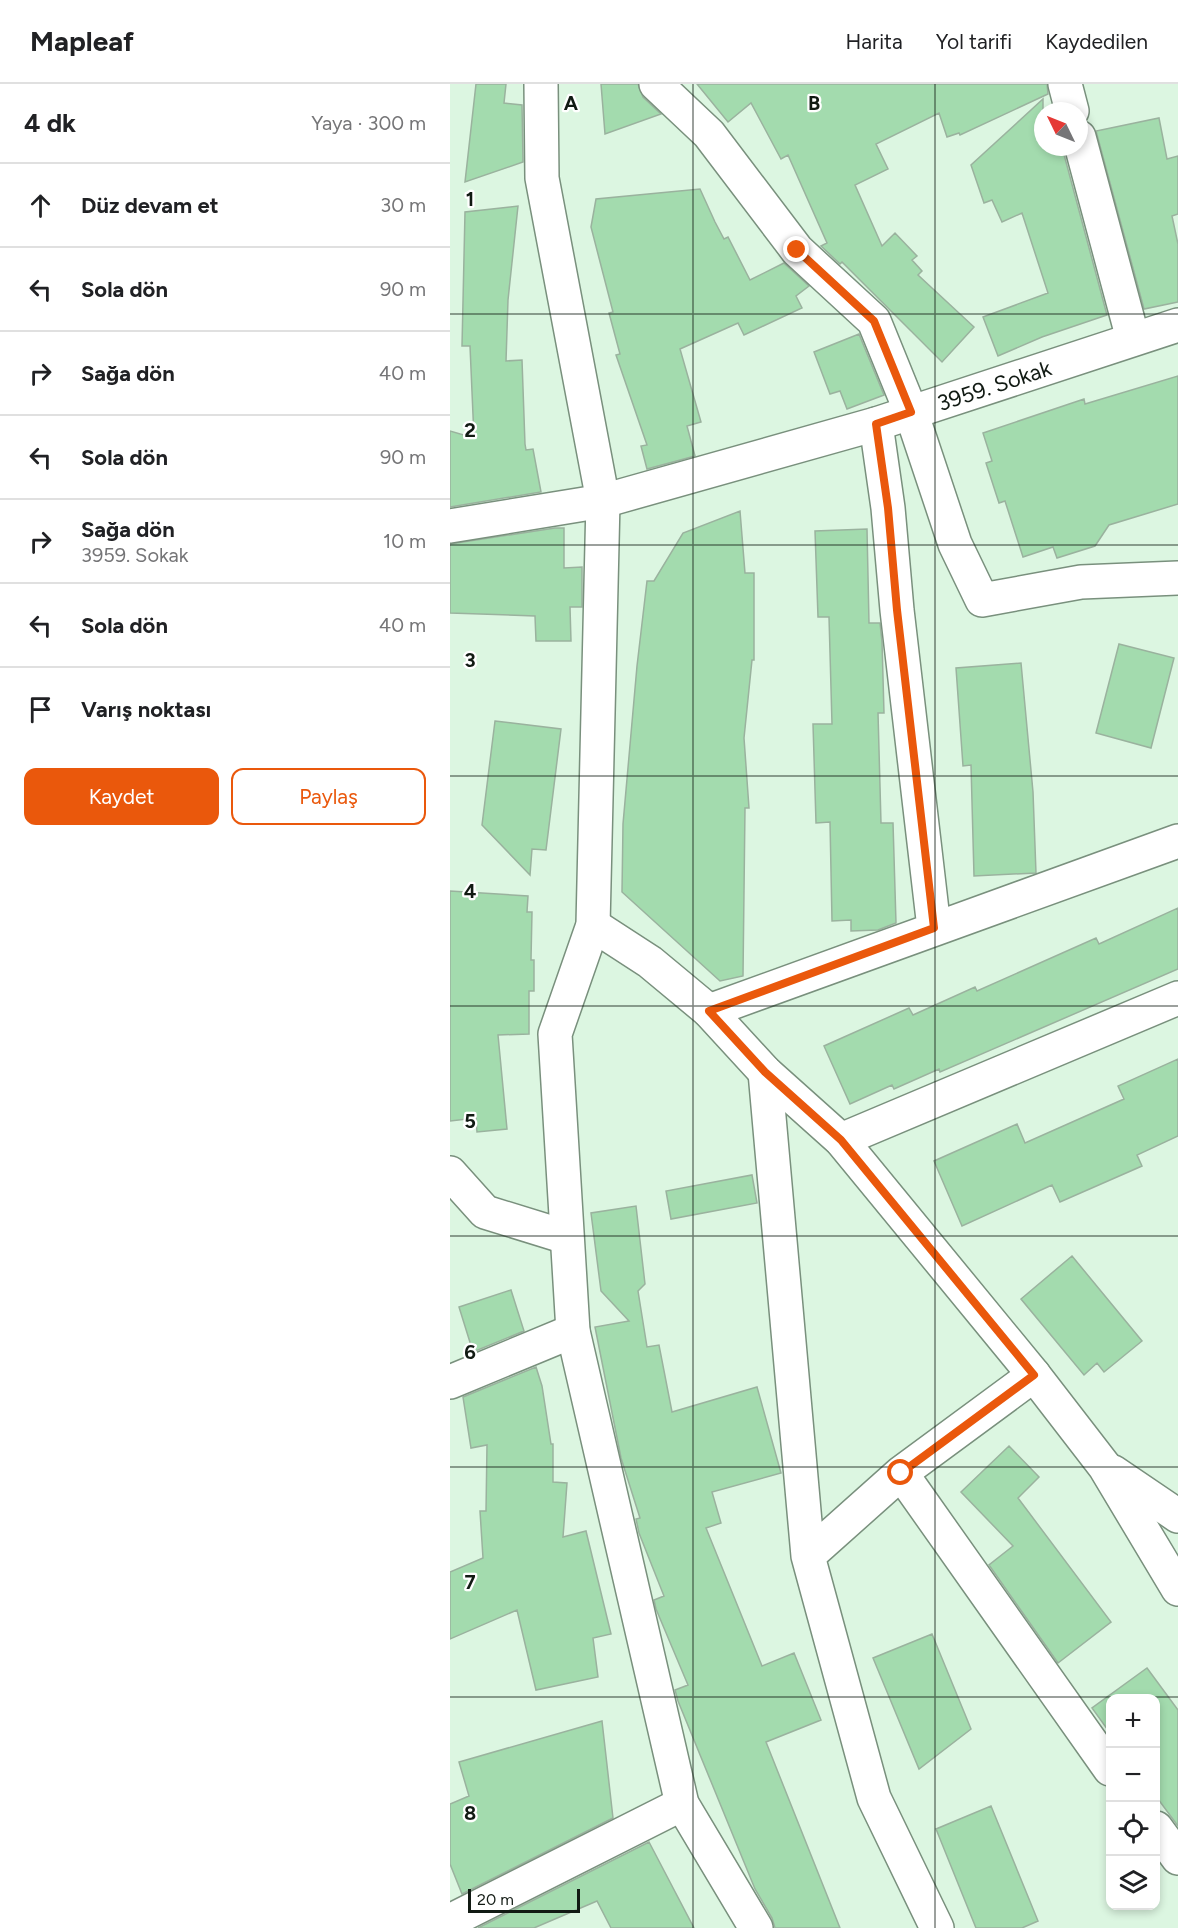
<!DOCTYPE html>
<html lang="tr">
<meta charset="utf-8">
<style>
:root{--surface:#fff;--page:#f6f6f6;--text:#202124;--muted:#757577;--line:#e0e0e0;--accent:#ea580c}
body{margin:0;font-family:Figtree,sans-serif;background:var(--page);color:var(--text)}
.controls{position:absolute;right:18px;bottom:18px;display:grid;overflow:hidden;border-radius:12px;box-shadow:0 3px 9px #0003}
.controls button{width:54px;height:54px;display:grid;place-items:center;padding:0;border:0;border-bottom:2px solid var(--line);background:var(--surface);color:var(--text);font:30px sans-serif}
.compass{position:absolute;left:584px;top:18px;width:54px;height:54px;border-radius:50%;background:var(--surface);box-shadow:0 3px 9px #0003;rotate:313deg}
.scale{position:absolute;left:18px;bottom:15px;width:112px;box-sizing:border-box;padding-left:6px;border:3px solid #111a13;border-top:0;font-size:16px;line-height:21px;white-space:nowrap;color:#111a13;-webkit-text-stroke:4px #fff;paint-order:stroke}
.stop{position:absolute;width:18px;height:18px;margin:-14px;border:4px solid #ea580c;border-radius:50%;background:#fff}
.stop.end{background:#ea580c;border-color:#fff;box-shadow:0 2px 6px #0008}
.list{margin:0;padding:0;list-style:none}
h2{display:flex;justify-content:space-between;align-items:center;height:78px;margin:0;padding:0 24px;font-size:26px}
h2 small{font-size:20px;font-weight:400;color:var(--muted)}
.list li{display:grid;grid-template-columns:39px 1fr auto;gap:18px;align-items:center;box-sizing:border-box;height:84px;padding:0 24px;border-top:2px solid var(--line)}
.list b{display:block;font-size:22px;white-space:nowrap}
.list p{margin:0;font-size:20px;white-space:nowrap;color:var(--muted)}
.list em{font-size:20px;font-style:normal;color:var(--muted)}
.actions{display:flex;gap:12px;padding:18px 24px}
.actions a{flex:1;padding:14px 0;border:2px solid var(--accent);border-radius:12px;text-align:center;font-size:21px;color:var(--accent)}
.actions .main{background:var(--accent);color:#fff}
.icon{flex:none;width:33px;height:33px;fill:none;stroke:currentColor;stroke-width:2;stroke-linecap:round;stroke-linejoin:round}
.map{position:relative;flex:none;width:728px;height:1844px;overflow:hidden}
header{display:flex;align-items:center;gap:36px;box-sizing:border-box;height:84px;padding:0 30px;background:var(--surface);border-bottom:2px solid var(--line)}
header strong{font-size:28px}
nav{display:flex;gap:33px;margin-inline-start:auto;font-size:21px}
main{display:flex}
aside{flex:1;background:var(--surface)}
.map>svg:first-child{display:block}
</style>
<header>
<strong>Mapleaf</strong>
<nav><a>Harita</a><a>Yol tarifi</a><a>Kaydedilen</a></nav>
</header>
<main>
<aside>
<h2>4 dk<small>Yaya · 300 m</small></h2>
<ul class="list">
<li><svg class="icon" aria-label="ahead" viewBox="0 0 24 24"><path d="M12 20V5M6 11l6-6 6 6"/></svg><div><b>Düz devam et</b></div><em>30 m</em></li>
<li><svg class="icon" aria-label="left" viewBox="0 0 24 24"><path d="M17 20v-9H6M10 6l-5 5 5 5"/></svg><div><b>Sola dön</b></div><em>90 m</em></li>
<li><svg class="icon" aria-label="right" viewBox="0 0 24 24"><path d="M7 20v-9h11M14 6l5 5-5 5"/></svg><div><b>Sağa dön</b></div><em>40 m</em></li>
<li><svg class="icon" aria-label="left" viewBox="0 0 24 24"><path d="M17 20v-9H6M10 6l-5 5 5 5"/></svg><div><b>Sola dön</b></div><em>90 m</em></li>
<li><svg class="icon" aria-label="right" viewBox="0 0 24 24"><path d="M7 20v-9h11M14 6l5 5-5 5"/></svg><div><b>Sağa dön</b><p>3959. Sokak</p></div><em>10 m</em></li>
<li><svg class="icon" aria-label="left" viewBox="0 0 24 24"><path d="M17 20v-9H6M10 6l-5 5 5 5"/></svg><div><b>Sola dön</b></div><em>40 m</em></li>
<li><svg class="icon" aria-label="arrive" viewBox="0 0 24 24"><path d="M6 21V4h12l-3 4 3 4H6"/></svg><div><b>Varış noktası</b></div></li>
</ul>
<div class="actions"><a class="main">Kaydet</a><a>Paylaş</a></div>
</aside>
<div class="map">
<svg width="728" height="1844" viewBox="0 0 728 1844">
<rect width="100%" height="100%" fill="#dcf6e1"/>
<!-- building -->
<path fill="#a3dbae" stroke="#9ab29e" stroke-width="1.5" d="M 26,0 L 56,0 L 54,19 L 72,21 L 73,78 L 15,98 Z
M 151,0 L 188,0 L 193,13 L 211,30 L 155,50 Z
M 247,0 L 597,0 L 598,10 L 510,51 L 509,49 L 497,53 L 489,29 L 426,60 L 438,85 L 405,101 L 432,162 L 445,149 L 467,172 L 462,176 L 472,187 L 468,191 L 524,243 L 492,278 L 392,178 L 390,180 L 371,162 L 377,159 L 338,71 L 331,75 L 301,19 L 278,38 Z
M 593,15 L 593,63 L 612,63 L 657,231 L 592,253 L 548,272 L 533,233 L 598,209 L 572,129 L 552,138 L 542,116 L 534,119 L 521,81 Z
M 709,34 L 717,75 L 728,72 L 728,130 L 722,132 L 728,160 L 728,218 L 694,225 L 646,47 Z
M 250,105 L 265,138 L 274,155 L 278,153 L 300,196 L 334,179 L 359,202 L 346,212 L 352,224 L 294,251 L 288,239 L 230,265 L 251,338 L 237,342 L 245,372 L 197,385 L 191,362 L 197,361 L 166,271 L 170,270 L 159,229 L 163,228 L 141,143 L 146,115 Z
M 68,122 L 58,216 L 56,277 L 72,276 L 75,360 L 76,366 L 83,365 L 91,408 L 0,423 L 0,347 L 24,354 L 20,262 L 12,262 L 15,128 Z
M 409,250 L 434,311 L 397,325 L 390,307 L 380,310 L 364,268 Z
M 728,292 L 728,420 L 659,441 L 645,462 L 607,474 L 603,463 L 573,473 L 555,417 L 549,419 L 536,379 L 542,377 L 533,349 L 634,315 L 635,320 Z
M 290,427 L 295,489 L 304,489 L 304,576 L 302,576 L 294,654 L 299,724 L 295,724 L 293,892 L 270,897 L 172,808 L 173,740 L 187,582 L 197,497 L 204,497 L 233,449 Z
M 105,444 L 114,444 L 114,484 L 132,483 L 132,523 L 120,523 L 121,557 L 86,557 L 85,532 L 0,529 L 0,460 Z
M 417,445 L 419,539 L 430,539 L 432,558 L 434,629 L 428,629 L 431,739 L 443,739 L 446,839 L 428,846 L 401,847 L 401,836 L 382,837 L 380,738 L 366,739 L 363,640 L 382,640 L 379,533 L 368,533 L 365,447 Z
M 669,560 L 724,574 L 701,664 L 646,649 Z
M 571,579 L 583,708 L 586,789 L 524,792 L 521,681 L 513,682 L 506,584 Z
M 45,637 L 111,645 L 96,766 L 82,765 L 80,791 L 32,741 Z
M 0,807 L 78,812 L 77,828 L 82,828 L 81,876 L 84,876 L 84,907 L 79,907 L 79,950 L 48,951 L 57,1045 L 27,1048 L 26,1034 L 0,1037 Z
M 728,824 L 728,885 L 490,988 L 489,985 L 444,1005 L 442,1001 L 400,1020 L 374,962 L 459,924 L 463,931 L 525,903 L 527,907 L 646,854 L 649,860 Z
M 728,975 L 728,1052 L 687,1071 L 692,1082 L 610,1118 L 602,1101 L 512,1142 L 484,1077 L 567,1040 L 575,1059 L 674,1015 L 668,1002 Z
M 302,1091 L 307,1119 L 221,1135 L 216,1107 Z
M 186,1122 L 195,1200 L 188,1207 L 197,1263 L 209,1261 L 222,1328 L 307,1303 L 331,1389 L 262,1408 L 271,1439 L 256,1444 L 312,1582 L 344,1569 L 371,1636 L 316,1658 L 390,1844 L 325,1844 L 322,1834 L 305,1805 L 228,1617 L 225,1606 L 238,1601 L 206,1525 L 204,1516 L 214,1512 L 189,1449 L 186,1435 L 190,1434 L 171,1374 L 145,1243 L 179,1237 L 151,1207 L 141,1129 Z
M 622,1172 L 692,1257 L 654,1288 L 647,1279 L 634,1291 L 571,1215 Z
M 61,1206 L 74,1247 L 23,1268 L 9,1223 Z
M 86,1283 L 92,1302 L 101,1360 L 103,1360 L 103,1398 L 117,1399 L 113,1453 L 136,1447 L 161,1550 L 143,1554 L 148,1593 L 86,1606 L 67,1526 L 0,1555 L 0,1488 L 33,1474 L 30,1427 L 36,1427 L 37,1361 L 21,1364 L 13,1313 Z
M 559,1362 L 589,1393 L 568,1414 L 661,1538 L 608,1579 L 539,1481 L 563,1462 L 511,1408 Z
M 482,1550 L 521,1645 L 469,1685 L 423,1574 Z
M 697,1584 L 728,1626 L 728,1742 L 705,1711 L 705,1614 L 660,1614 L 660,1649 L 642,1624 Z
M 152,1637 L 163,1734 L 12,1810 L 0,1780 L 0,1720 L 19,1712 L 9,1678 Z
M 541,1722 L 588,1837 L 572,1844 L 526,1844 L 486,1745 Z
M 199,1758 L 244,1844 L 161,1844 L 147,1817 L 84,1844 L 28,1844 Z"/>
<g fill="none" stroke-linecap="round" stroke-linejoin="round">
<!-- street casing -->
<g stroke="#79907d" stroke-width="36">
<path id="street" d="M 206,0 L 259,50 L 347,166 L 424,237 L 461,328 L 505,460 L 532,516 L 631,498 L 728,494
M 615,0 L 622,27
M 629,53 L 683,255
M 426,340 L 438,424 L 447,526 L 484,844
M 0,442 L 153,417
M 259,927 L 728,757
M 315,988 L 358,1472 L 424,1714 L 487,1844
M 391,1056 L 728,914
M 0,1089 L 35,1128 L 116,1153
M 0,1298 L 123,1247
M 451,1389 L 660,1685
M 358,1472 L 451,1389 L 584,1291
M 706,1744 L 728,1774
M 0,1837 L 232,1720"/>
</g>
<!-- secondary casing -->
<g stroke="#79907d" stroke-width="36">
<g id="secondary">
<path d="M 91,0 L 92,94 L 153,417 L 143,841 L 105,950 L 123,1247 L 232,1720 L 306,1844"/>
<path id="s1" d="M 153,417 L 426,340 L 728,241"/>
<path d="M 143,841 L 200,878 L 259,927 L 315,988 L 391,1056 L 584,1291 L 655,1383 L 728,1505"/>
<path d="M 663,1388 L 728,1432"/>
</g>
</g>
<!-- street -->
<use href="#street" stroke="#fff" stroke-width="33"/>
<!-- secondary -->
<use href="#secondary" stroke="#fff" stroke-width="33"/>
</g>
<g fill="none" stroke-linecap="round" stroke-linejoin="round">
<!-- route -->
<path stroke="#ea580c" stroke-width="8" d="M 347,166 L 424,237 L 461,328 L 426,340 L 438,424 L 447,526 L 484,844 L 259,927 L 315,988 L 391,1056 L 584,1291 L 451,1389"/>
</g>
<!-- grid -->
<path fill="none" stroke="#111a13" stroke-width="1.5" stroke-opacity="0.55" d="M 243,0 L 243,1844M 485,0 L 485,1844M 0,230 L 728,230M 0,461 L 728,461M 0,692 L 728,692M 0,922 L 728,922M 0,1152 L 728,1152M 0,1383 L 728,1383M 0,1613 L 728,1613"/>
<g text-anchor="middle" stroke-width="4.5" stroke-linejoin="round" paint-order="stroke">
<!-- street labels -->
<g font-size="22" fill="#111a13" stroke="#fff">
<text dy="8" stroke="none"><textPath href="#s1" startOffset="408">3959. Sokak</textPath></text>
</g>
</g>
<g font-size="20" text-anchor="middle" font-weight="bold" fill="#111a13" stroke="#fff" stroke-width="4.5" stroke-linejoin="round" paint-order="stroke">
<text x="121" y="26">A</text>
<text x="364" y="26">B</text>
<text x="20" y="122">1</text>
<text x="20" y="353">2</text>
<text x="20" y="583">3</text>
<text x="20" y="814">4</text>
<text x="20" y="1044">5</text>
<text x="20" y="1275">6</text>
<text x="20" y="1505">7</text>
<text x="20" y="1736">8</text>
</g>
</svg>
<div class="controls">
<button>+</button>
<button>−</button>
<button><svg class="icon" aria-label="locate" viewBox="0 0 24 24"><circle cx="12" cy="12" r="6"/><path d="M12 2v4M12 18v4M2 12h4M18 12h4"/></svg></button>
<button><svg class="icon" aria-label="layers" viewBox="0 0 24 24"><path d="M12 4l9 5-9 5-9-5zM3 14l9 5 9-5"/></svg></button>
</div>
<svg class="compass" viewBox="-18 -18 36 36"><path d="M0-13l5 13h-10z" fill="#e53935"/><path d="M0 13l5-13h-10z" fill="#757577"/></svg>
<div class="scale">20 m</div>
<div class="stop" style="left:451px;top:1389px"></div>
<div class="stop end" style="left:347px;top:166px"></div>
</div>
</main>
